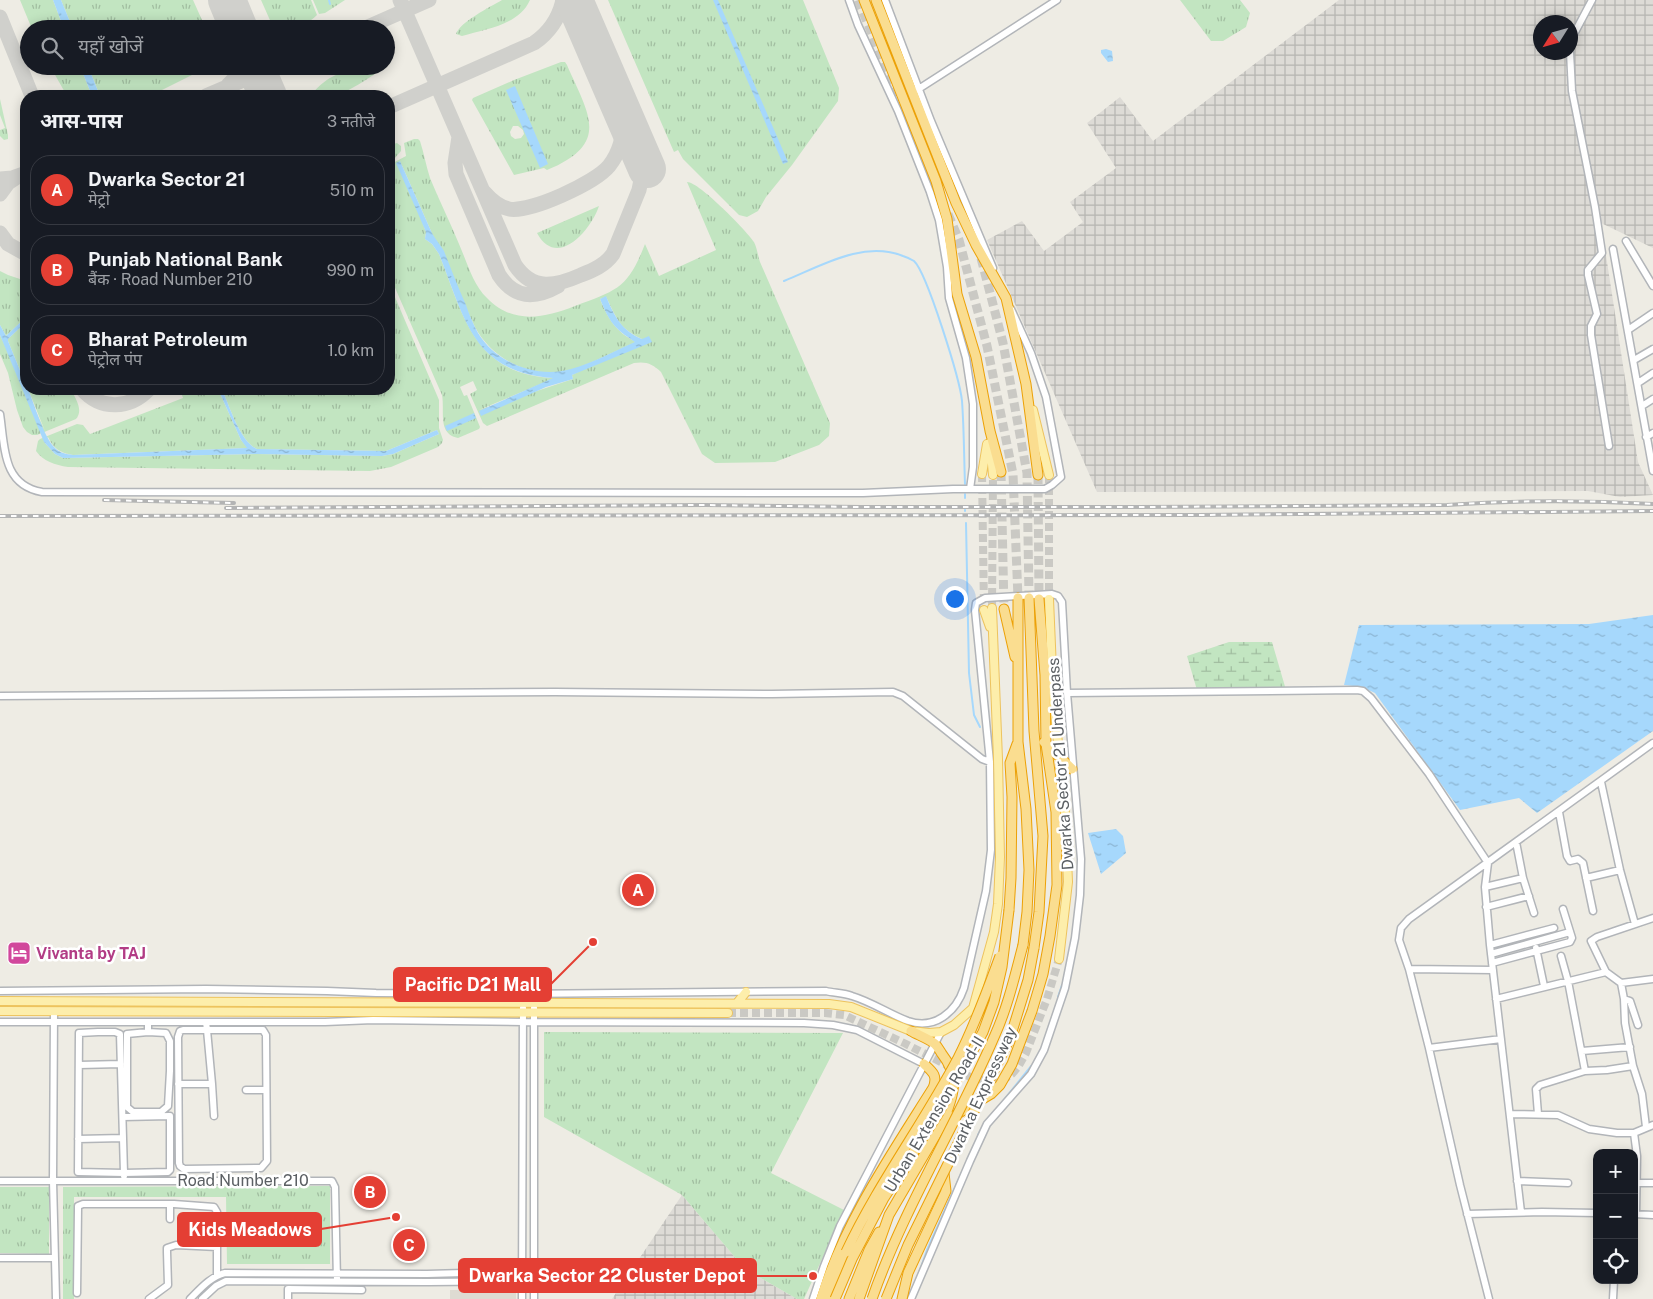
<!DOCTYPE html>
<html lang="hi">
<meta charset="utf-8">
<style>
:root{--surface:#171b24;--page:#242831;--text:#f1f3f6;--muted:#9ea1a6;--line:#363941;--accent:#e43f34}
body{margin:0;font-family:"Public Sans","Noto Sans Devanagari",sans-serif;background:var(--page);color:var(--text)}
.controls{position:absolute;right:15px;bottom:15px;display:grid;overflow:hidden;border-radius:10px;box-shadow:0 2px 12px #0003}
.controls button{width:45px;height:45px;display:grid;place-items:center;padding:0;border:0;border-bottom:1px solid var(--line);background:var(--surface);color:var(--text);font:25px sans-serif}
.compass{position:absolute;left:1533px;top:15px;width:45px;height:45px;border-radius:50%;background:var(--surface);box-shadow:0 2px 12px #0003;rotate:233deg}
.you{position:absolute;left:954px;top:598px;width:18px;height:18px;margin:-12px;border:4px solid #fff;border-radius:50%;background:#1a73e8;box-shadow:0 0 0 8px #1a73e833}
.badge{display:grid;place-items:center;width:32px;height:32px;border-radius:50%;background:var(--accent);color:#fff;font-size:16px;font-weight:700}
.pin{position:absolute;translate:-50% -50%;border:2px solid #fff;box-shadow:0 1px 5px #0006}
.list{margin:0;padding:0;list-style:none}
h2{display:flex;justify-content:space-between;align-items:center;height:65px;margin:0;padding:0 20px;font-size:21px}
h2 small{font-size:16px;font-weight:400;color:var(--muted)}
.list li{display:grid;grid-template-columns:32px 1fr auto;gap:15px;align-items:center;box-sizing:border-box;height:70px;margin:0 10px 10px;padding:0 10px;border:1px solid var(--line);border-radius:20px}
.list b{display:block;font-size:19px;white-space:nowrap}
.list p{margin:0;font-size:16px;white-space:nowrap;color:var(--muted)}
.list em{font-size:16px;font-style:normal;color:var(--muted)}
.icon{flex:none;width:28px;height:28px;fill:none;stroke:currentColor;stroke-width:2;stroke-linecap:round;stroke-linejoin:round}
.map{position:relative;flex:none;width:1653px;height:1299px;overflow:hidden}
.search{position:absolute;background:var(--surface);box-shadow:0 2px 12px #0003;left:20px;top:20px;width:375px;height:55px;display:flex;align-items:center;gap:12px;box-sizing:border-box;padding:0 18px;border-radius:28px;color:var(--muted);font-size:19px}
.panel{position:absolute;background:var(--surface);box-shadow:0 2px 12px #0003;left:20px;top:90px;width:375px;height:305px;border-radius:20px}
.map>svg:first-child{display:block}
</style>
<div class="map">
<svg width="1653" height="1299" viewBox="0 0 1653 1299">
<defs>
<pattern id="industrial-grid" width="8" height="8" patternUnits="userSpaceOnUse" patternTransform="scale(1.25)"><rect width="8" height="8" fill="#dddbd6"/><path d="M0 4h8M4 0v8" fill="none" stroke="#b6b5b1"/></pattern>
<pattern id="grass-tufts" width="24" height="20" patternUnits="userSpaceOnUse" patternTransform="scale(1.25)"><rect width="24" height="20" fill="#c2e5c1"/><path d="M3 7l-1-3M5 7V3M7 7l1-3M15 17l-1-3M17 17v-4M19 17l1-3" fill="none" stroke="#a1bda0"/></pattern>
<pattern id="wetland-marsh" width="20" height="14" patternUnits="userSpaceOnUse" patternTransform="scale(1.25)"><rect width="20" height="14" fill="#c2e5c1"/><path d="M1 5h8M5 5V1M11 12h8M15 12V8" fill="none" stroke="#a1bda0"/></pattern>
<pattern id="water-ripples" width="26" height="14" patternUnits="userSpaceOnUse" patternTransform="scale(1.25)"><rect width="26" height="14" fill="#a6d8fc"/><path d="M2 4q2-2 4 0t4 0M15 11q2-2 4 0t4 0" fill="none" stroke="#8ab3d0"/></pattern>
</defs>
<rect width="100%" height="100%" fill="#eeece4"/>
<!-- industrial -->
<path fill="url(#industrial-grid)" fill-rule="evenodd" d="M 1339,0 L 1653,0 L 1653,248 L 1601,223 L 1638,462 L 1653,495 L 1620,497 L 1588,491 L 1097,492 L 987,240 L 1022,221 L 1044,251 L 1083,222 L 1070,202 L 1116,168 L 1087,123 L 1120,97 L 1153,141 ZM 1540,22 L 1570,22 L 1570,52 L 1540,52 Z
M 682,1195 L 745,1269 L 797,1299 L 612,1299 Z"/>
<!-- education -->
<path fill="#dedbd2" d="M 450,1290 L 516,1290 L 516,1299 L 450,1299 Z"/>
<!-- grass -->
<path fill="url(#grass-tufts)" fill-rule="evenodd" d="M 20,0 L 53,0 L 64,29 L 32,29 Z
M 61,0 L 193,0 L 206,29 L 73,29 Z
M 261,0 L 311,0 L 317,15 C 306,26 288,33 273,27 Z
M 313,0 L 345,0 L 325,13 L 319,14 Z
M 502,0 L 530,0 C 519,25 486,29 462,36 L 456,34 C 460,22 490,7 502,0 Z
M 608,0 L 803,0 L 839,88 L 838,101 L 792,165 L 766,197 L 758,211 L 747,217 L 739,215 L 683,159 L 678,150 L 674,152 Z
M 1180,0 L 1240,0 L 1250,13 L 1246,27 L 1223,41 L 1211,41 Z
M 561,62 L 565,62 L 567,65 C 588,114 612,143 547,170 L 544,168 L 514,175 L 472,100 L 473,98 L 514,80 ZM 513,126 L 518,126 L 523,130 L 524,134 L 521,138 L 515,139 L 511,136 L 510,132 Z
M 50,66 L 80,66 L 92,96 L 67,96 Z
M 88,66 L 206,66 L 202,70 L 156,93 L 144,96 L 100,96 Z
M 364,66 L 373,66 L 375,74 C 353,88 339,99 312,96 L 312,94 C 328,75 341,72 364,66 Z
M 0,99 L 8,135 L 8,139 L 4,140 L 0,136 L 0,130 L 5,128 L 0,115 Z
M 414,139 L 418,139 L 420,141 C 424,153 426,166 430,178 C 439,200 450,222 459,244 C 467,262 473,285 487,298 C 513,325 544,318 575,306 C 618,290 628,288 645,244 L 659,276 L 716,250 L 687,182 C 698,181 747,231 754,242 C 757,248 758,256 760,262 L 830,423 L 829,436 L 819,445 L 775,462 L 715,463 L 702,454 L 661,372 C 653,364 646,361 634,363 L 487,426 L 483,423 L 470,394 L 477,390 L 473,381 L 460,387 L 464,396 L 467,395 L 480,427 L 479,429 L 458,438 C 437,434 445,411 442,395 L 389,274 L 389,165 L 406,156 L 404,143 ZM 400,161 L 431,231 L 432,237 L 475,327 C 493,361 534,380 571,370 C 593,363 615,351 636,342 C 616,332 608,319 600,299 L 606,297 C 617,318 618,328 642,339 L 572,375 L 573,379 L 479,410 L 555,378 C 474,375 464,317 439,254 L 432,244 L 425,239 L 426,232 Z
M 397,143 L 401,146 L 401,151 L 394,159 L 389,161 L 389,145 Z
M 599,206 C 591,230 557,270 537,233 Z
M 0,271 L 8,275 L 26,281 L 26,317 L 6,336 L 0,325 Z
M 389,283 L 439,400 L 439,428 L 443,440 L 442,443 L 438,447 L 391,467 L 370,471 L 68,467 C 55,465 43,461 36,451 L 38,441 L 40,439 L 77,424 L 83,425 L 90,434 L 183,398 L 180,389 L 218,389 L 241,440 L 248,448 L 73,455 C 60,453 53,448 48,437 L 44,442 L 55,454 L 63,458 L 256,454 L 382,456 L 393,454 L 439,434 L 437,430 L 386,451 L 257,449 C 240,442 229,405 222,389 L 389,389 Z
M 26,322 L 26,385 L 8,341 L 8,339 Z
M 0,335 L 45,431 L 28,389 L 71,389 C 75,398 84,410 76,419 L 37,435 L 32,435 L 27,432 L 23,427 L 17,410 L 8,373 L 0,354 Z
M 544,1032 L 843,1033 L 771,1173 L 844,1210 L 804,1299 L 797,1299 L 745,1269 L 682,1195 L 544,1117 Z
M 330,1186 L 330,1264 L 227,1264 L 226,1197 L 74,1197 L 74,1299 L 63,1299 L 63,1187 Z
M 0,1187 L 49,1187 L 49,1254 L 0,1253 Z"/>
<!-- wetland -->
<path fill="url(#wetland-marsh)" d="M 1229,642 L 1272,642 L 1286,690 L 1197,690 L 1187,656 Z"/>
<!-- water -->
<path fill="url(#water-ripples)" d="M 53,0 L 61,0 L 73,29 L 64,29 Z
M 713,0 L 718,0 L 788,162 L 783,164 Z
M 1106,49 L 1112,51 L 1113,61 L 1108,62 L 1101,53 L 1101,50 Z
M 80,66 L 88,66 L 100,96 L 92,96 Z
M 515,86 L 548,164 L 540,168 L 506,90 Z
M 400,161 L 431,231 C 434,238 440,244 444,251 C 451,269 458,287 466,305 C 469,314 473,324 478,333 C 496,363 537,379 571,369 C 593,363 614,351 635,342 C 614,328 610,323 600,299 L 606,296 C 614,316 622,331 642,339 L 649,336 L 652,342 L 572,375 L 573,379 L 546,387 L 481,416 L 479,411 L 553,378 C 472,372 465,319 439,254 L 432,244 L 425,239 L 426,232 L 396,163 Z
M 26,317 L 26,322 L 8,339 L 8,341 L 26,385 L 26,389 L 28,389 C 34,403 44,438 55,448 C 60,453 66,454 73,455 L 247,448 L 241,440 L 218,389 L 222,389 C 229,405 240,442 257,449 L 386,451 L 437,430 L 439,434 L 393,454 L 382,456 L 256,454 L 63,458 L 55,454 L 44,442 L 0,335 L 0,325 L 6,336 Z
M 474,413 L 476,418 L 447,431 L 445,426 Z
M 1653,615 L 1653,731 L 1537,813 L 1519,798 L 1460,810 L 1375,693 L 1362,687 L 1344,685 L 1359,625 L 1589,624 Z
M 1116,829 L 1123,836 L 1126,853 L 1101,874 L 1088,833 Z"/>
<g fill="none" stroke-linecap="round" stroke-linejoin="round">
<!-- stream -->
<path stroke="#a6d8fc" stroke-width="2" d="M 329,0 L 330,4
M 784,281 C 821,266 863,240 903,256 C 906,257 911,259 914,261 C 927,273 960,380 962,401 C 964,428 964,457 965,484
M 965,494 L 965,498
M 965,510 L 965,511
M 966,523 L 969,673 L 974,715 L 980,727
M 1058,997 L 1062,985
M 1003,1101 L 1031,1066
M 978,1135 L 983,1126
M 919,1273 L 927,1250 L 962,1172"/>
<!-- taxiway -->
<path stroke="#d0d0cc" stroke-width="15" d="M 400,0 L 515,265 C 533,292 556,286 581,275 C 594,270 605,265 613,254 L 639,190 L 642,175 L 642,157
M 0,17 L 32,96
M 363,29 L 429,0
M 228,85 L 237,76 L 242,66
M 206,96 L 276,66
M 389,107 L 534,43 C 550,32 559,18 563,0
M 459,137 L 455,163 L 456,174 L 499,275 C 515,299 535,299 558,286
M 0,179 L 12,178 L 26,173
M 484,192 C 491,200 499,207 509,209 C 530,213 595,183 609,166 C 621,151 624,134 624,116
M 0,194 L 8,183 L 17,177
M 0,233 L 8,244 L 26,254
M 82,389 C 101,411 130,409 149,389"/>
<!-- runway -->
<path stroke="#d0d0cc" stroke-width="38" d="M 227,0 L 239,29
M 574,0 L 647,169
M 255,66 L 268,96"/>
<!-- major-tunnel -->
<path stroke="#cac9c4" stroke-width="8" stroke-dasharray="8 4" stroke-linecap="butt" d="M 982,474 L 984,610
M 1049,475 L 1049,599
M 992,608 L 993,475
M 728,1013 L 825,1013 L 844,1015 L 904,1043 L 972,1078 L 985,1080 L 998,1080 L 1006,1078 L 1012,1074 L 1018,1067 L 1026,1053 L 1047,999 L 1059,959"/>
<!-- highway-tunnel -->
<path stroke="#cac9c4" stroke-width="9" stroke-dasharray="9 4.5" stroke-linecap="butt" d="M 858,0 L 899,99
M 952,181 L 972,227
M 948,214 L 959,240 L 987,346 L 1013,474 L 1018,598
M 981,258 L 1003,343 L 1027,473 L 1029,598
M 1001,472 L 1004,609
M 1038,475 L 1039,599"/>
<!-- minor casing -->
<g stroke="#b2b5b9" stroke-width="9">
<path id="minor" d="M 849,0 L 858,25 L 898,111 L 930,192 L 939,220 L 947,267 L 949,298 L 966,358 L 973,404 L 973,467 L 970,489
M 885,0 L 931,121 L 993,268
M 1570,48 L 1574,34 L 1592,0
M 1570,52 L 1572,91 L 1595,207 L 1602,253 L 1588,270 L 1588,275 L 1597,314 L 1591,326 L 1591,335 L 1609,446
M 917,90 L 1057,0
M 1626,241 L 1653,286
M 1613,249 L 1653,471
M 1628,330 L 1653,313
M 1634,360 L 1653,349
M 1638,383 L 1653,373
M 1642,406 L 1653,399
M 0,414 C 5,447 2,485 42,492 L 863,493 L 953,489 L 1045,489 L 1052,485 L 1061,477 L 1046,397 L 1031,353 L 1011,309
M 1646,437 L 1653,433
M 1067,693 L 1357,690 L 1363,691 L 1371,698 L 1429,774 L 1488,863 L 1485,887 L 1490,945 L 1521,1212
M 0,696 L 555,692 L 772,694 L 893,692 L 903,696 L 982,759 L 990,762
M 1601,782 L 1620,870 L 1635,924
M 1559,812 L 1567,856 L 1570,861 L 1578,859 L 1583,863 L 1593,911
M 1516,842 L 1523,878 L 1534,913
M 1586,878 L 1620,870
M 1485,887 L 1523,878
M 1486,907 L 1529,896
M 1653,918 L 1597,937 L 1591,941 L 1606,972 L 1621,983 L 1653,979
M 1490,945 L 1554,928
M 1536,948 L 1544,986
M 1491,954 L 1570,932
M 1561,956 L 1568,981 L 1585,1071
M 1492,963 L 1570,942 L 1572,938 L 1563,909
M 1409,969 L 1493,970
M 1621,983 L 1624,999 L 1625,1023 L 1633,1066 L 1642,1094 L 1646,1127
M 0,991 L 206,989 L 327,991 L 376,993 L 518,994 L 826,991 C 834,993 844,993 852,996 C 872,1002 889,1014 908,1021 C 935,1030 956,1012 964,988 L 986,891 L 991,850 L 990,762 L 975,610 L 976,603 L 985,598 L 1052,594 L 1058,596 L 1062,602 L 1067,693 L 1081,859 L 1080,895 L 1075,938 L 1065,988 L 1044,1050 L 1031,1074 L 987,1124 L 970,1161 L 911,1299
M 1496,999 L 1606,972
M 1624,999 L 1630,1001 L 1638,1025
M 534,1008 L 534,1299
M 54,1012 L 53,1181 L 56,1299
M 0,1022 L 325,1022 L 373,1020 L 523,1022 L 804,1023 L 833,1025 L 857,1030 L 924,1064
M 148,1022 L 148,1032 L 166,1033 L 170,1041 L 170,1071 L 168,1106 L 161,1112 L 133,1112 L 127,1107 L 127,1034 L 148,1032
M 98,1032 L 115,1032 L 120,1034 L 124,1173 L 78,1172 L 79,1033 Z
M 1429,1048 L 1501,1039
M 1582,1051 L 1630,1047
M 79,1065 L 121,1064
M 178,1084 L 212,1084 L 207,1030 L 263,1030 L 266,1035 L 267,1161 L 261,1168 L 184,1169 L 180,1166 L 179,1163 L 178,1037 L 180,1031 L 183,1030 L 207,1030 L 206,1022
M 212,1084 L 214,1116
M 246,1090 L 266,1090
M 1510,1114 L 1558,1115 L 1589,1129 L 1617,1133 L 1634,1133 L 1653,1125
M 1538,1114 L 1536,1089 L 1540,1085 L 1585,1071 L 1607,1070 L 1633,1066
M 123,1117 L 170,1116 L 170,1170 L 168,1172 L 124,1173 L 124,1176
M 1634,1133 L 1637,1156 L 1636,1214
M 78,1139 L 123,1138
M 0,1181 L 332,1181 L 335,1187 L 337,1281
M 1517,1181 L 1568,1183
M 1637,1183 L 1653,1183
M 1467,1214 L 1542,1212 L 1597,1213
M 1634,1214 L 1653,1215
M 170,1219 L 170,1204
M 0,1258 L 55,1258
M 77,1293 L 78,1209 L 78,1206 L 83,1204 L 174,1204 L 214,1207 L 217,1212 L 217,1275
M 149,1299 L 168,1285 L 167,1252 L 167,1248 L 176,1245 L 217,1247
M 190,1299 C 201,1288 210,1277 225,1273 L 427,1274 L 535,1271
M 202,1299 L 216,1286 L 226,1281 L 428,1282 L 535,1281
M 288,1299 L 288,1289 L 362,1290
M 522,1299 L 523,1008
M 813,1299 L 824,1266 L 840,1226 L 941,1032
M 1489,1299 L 1460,1185 L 1429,1048 L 1409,969 L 1399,940 L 1401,928 L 1409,919 L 1653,743
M 1613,1299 L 1614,1280"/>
</g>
<!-- major casing -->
<g stroke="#edc35e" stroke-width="10">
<path id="major" d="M 1033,410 L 1049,475
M 990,443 L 993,475
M 982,474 L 987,444
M 1049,599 L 1053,693 L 1065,813 L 1068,882 L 1059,959
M 984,610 L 990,627
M 0,1001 L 829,1004 L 851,1007 L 911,1031 L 929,1033 L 941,1032 L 954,1025 L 973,1008 L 994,932 L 998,904 L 1000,857 L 998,759 L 992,608
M 737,1003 L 746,992
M 0,1011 L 728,1013"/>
</g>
<!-- highway casing -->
<g stroke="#eca107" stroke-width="11">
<path id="highway" d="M 864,0 L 936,181 L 947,219 L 957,294 L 976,357 L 990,431 L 1001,472
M 876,0 L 956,203 L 976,245 L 1006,298 L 1026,384 L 1038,475
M 1018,598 L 1018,742 L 1026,809 L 1029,870 L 1027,912 L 1023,945
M 1029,598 L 1034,731 L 1043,836 L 1039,912 L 1034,948
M 1004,609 L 1015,657
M 1044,742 L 1072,769
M 1009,910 L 1011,878 L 1012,797 L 1010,763 L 1017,744
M 911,1031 C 918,1035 929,1039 935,1044 C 938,1047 940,1051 942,1054 C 961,1078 953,1098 942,1124
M 821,1299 C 844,1223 891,1155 933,1088 C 938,1076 933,1072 924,1064
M 828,1299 L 846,1252
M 849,1299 L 869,1250 L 879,1232
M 859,1299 L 889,1215 L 941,1126 L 954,1116 L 991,1094 L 1000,1085 L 1012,1064 L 1032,1011 L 1043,974 L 1050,936 L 1057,885 L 1056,812 L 1046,744 L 1045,675 L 1039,599
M 902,1299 L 908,1273 L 946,1191 L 944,1173"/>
</g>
<!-- minor -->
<use href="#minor" stroke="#fff" stroke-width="6"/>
<!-- major -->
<use href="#major" stroke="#fdeeab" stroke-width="8"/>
<!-- highway -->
<use href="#highway" stroke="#fadd90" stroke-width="9"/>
<!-- rail casing -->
<g stroke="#b3b4b4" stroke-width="4">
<path id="rail" d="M 104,500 L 234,503
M 226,508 L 705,505 L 861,507 L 1137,507 L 1447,505 C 1516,500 1584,500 1653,504
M 0,516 L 1198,515 L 1653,511"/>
</g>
<!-- rail -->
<use href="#rail" stroke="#fff" stroke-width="2" stroke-dasharray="5.5" stroke-linecap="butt"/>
<!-- highway-bridge casing -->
<g stroke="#eca107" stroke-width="11" stroke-linecap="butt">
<path id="highway-bridge" d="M 846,1252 C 878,1184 923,1124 958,1058 C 975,1025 987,991 1000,956
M 835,1299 L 852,1259 L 884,1198 L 938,1114 L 983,1032 L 994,1002 L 1002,967 L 1009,910
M 872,1299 C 904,1207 957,1124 995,1035 C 1008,1006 1015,975 1023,945
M 886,1299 L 908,1245 L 1010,1038 L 1028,980 L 1034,948"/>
</g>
<!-- highway-bridge -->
<use href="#highway-bridge" stroke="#fadd90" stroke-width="9"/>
</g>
<!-- icons -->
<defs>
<g id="hotel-square" transform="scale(1.25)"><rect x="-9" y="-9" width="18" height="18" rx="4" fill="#d1479c" stroke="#fff"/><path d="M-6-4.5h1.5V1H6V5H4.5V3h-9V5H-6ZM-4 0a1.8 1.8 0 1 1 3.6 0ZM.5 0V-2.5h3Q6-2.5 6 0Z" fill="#fff"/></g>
</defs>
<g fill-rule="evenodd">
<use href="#hotel-square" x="19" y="953"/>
</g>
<g text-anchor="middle" stroke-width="5" stroke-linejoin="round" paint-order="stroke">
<!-- street labels -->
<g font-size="16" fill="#5c6064" stroke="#fff">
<text transform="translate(1060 764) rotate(-94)" y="6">Dwarka Sector 21 Underpass</text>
<text transform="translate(980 1095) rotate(-65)" y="6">Dwarka Expressway</text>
<text transform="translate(934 1114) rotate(-59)" y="6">Urban Extension Road-II</text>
<text x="243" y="1186">Road Number 210</text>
</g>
<!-- hotel labels -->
<g font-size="16" font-weight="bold" fill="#b23c85" stroke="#fff" text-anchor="start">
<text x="36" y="959">Vivanta by TAJ</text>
</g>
</g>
<!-- callouts -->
<path fill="none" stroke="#e43f34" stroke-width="2" d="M593 942L551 984M396 1217L321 1229M813 1276L756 1276"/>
<g fill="#e43f34" stroke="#fff" stroke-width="2">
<circle cx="593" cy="942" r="5"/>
<circle cx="396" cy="1217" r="5"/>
<circle cx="813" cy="1276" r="5"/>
</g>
<g fill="#e43f34" stroke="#e43f34" stroke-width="2">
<rect x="394" y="968" width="157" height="33" rx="5"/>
<rect x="178" y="1213" width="143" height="33" rx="5"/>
<rect x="459" y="1259" width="297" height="33" rx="5"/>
</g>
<g font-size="18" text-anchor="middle" font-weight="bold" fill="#fff">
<text x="473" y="991">Pacific D21 Mall</text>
<text x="250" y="1236">Kids Meadows</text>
<text x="607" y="1282">Dwarka Sector 22 Cluster Depot</text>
</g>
</svg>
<div class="controls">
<button>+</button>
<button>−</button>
<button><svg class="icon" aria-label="locate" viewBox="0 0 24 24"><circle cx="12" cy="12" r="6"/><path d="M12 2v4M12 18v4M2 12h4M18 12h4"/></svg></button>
</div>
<svg class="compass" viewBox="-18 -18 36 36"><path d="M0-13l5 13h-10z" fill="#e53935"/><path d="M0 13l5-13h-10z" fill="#9ea1a6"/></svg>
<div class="you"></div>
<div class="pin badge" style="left:638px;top:890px">A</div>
<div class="pin badge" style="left:370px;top:1192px">B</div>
<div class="pin badge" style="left:409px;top:1245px">C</div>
<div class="search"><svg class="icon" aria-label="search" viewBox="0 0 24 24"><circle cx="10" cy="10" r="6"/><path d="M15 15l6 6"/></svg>यहाँ खोजें</div>
<section class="panel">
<h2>आस-पास<small>3 नतीजे</small></h2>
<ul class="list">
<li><span class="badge">A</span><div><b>Dwarka Sector 21</b><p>मेट्रो</p></div><em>510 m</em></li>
<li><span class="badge">B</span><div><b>Punjab National Bank</b><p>बैंक · Road Number 210</p></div><em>990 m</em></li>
<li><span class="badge">C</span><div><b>Bharat Petroleum</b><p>पेट्रोल पंप</p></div><em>1.0 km</em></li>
</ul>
</section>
</div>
